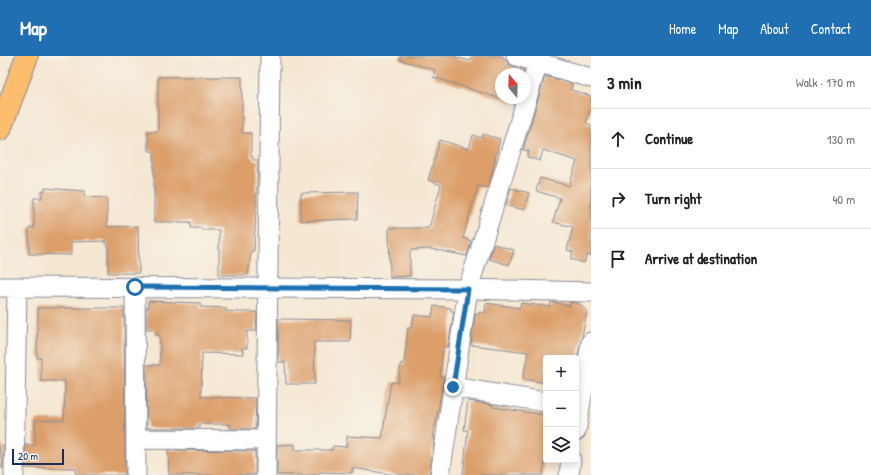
<!DOCTYPE html>
<meta charset="utf-8">
<style>
:root{--surface:#fff;--page:#f6f6f6;--text:#202124;--muted:#757577;--line:#e0e0e0;--accent:#1f6fb2}
body{margin:0;font-family:"Patrick Hand",sans-serif;background:var(--page);color:var(--text)}
.controls{position:absolute;right:12px;bottom:12px;display:grid;overflow:hidden;border-radius:4px;box-shadow:0 2px 10px #0003}
.controls button{width:36px;height:36px;display:grid;place-items:center;padding:0;border:0;border-bottom:1px solid var(--line);background:var(--surface);color:var(--text);font:20px sans-serif}
.compass{position:absolute;left:495px;top:12px;width:36px;height:36px;border-radius:50%;background:var(--surface);box-shadow:0 2px 10px #0003;rotate:341deg}
.scale{position:absolute;left:12px;bottom:10px;width:52px;box-sizing:border-box;padding-left:4px;border:2px solid #1b2f5e;border-top:0;font-size:11px;line-height:14px;white-space:nowrap;color:#1b2f5e;-webkit-text-stroke:3px #f7f3e8;paint-order:stroke}
.stop{position:absolute;width:12px;height:12px;margin:-9px;border:3px solid #1f6fb2;border-radius:50%;background:#fff}
.stop.end{background:#1f6fb2;border-color:#fff;box-shadow:0 1px 4px #0008}
.list{margin:0;padding:0;list-style:none}
h2{display:flex;justify-content:space-between;align-items:center;height:52px;margin:0;padding:0 16px;font-size:17px}
h2 small{font-size:13px;font-weight:400;color:var(--muted)}
.list li{display:grid;grid-template-columns:26px 1fr auto;gap:12px;align-items:center;box-sizing:border-box;height:60px;padding:0 16px;border-top:1px solid var(--line)}
.list b{display:block;font-size:15px;white-space:nowrap}
.list em{font-size:13px;font-style:normal;color:var(--muted)}
.icon{flex:none;width:22px;height:22px;fill:none;stroke:currentColor;stroke-width:2;stroke-linecap:round;stroke-linejoin:round}
.map{position:relative;flex:none;width:591px;height:419px;overflow:hidden}
header{display:flex;align-items:center;gap:24px;box-sizing:border-box;height:56px;padding:0 20px;background:var(--accent);color:#fff}
header strong{font-size:19px}
nav{display:flex;gap:22px;margin-inline-start:auto;font-size:14px}
main{display:flex}
aside{flex:1;background:var(--surface)}
.map>svg:first-child{display:block}
</style>
<header>
<strong>Map</strong>
<nav><a>Home</a><a>Map</a><a>About</a><a>Contact</a></nav>
</header>
<main>
<div class="map">
<svg width="591" height="419" viewBox="0 0 591 419">
<rect width="100%" height="100%" fill="#f7f3e8"/>
<filter id="ink" filterUnits="userSpaceOnUse"><feTurbulence type="fractalNoise" baseFrequency=".025" numOctaves="2"/><feDisplacementMap in="SourceGraphic" scale="8" xChannelSelector="R" yChannelSelector="G"/><feConvolveMatrix kernelMatrix="1 2 1 2 8 2 1 2 1" color-interpolation-filters="sRGB"/></filter>
<filter id="wash" filterUnits="userSpaceOnUse"><feTurbulence type="fractalNoise" baseFrequency=".012" numOctaves="4" result="noise"/><feDisplacementMap in="SourceGraphic" scale="16" xChannelSelector="R" yChannelSelector="G"/><feGaussianBlur stdDeviation="0.9" result="paint"/><feColorMatrix in="noise" values="0 0 0 0 0 0 0 0 0 0 0 0 0 0 0 0 0 1.4 0 .05"/><feComposite in="paint" operator="in"/></filter>
<g filter="url(#wash)">
<rect width="100%" height="100%" fill="#f5e7d2"/>
<g id="blocks">
<!-- building -->
<path fill="#dc9f6a" d="M 400,0 L 451,0 L 470,5 L 472,0 L 503,0 L 502,3 L 506,4 L 508,8 L 524,14 L 523,18 L 501,18 L 501,42 L 516,42 L 514,47 L 433,21 L 435,14 L 400,4 Z
M 545,20 L 572,28 L 571,34 L 591,40 L 591,50 L 586,67 L 591,69 L 591,200 L 587,199 L 584,207 L 571,203 L 573,196 L 567,194 L 573,171 L 553,166 L 560,142 L 536,135 L 540,122 L 569,130 L 577,105 L 543,94 L 540,105 L 527,101 L 529,95 L 523,94 Z
M 158,21 L 242,21 L 242,77 L 251,77 L 251,101 L 253,101 L 253,104 L 258,104 L 254,195 L 251,195 L 248,219 L 219,219 L 219,174 L 202,174 L 202,172 L 191,172 L 191,166 L 154,166 L 154,96 L 148,94 L 148,75 L 158,75 Z
M 483,78 L 500,83 L 488,132 L 478,130 L 463,182 L 471,185 L 467,200 L 431,193 L 410,194 L 410,220 L 390,221 L 389,172 L 429,172 L 441,129 L 428,124 L 440,84 L 469,93 L 473,79 L 482,82 Z
M 45,132 L 85,135 L 84,141 L 107,142 L 107,171 L 138,170 L 139,217 L 108,217 L 108,188 L 105,188 L 105,185 L 71,186 L 71,199 L 29,198 L 29,172 L 34,172 L 34,142 L 42,142 L 42,135 L 45,135 Z
M 511,132 L 529,137 L 524,154 L 506,149 Z
M 358,136 L 357,163 L 301,165 L 301,137 Z
M 493,188 L 514,194 L 509,209 L 489,203 Z
M 148,245 L 200,247 L 200,251 L 226,252 L 226,255 L 238,256 L 257,256 L 256,275 L 247,275 L 247,292 L 242,292 L 243,298 L 202,297 L 201,341 L 256,342 L 255,373 L 231,373 L 230,368 L 199,368 L 199,372 L 147,372 L 146,309 L 160,309 L 160,279 L 156,279 L 155,273 L 146,273 L 146,252 L 148,252 Z
M 551,246 L 570,250 L 570,246 L 580,248 L 587,256 L 576,309 L 576,302 L 546,302 L 546,327 L 523,323 L 528,296 L 471,289 L 475,257 L 479,258 L 479,256 L 485,257 L 486,247 L 520,252 L 521,247 L 550,251 Z
M 434,250 L 451,252 L 451,255 L 454,255 L 448,291 L 444,291 L 443,294 L 440,321 L 444,321 L 433,381 L 435,381 L 429,419 L 396,419 L 352,412 L 352,417 L 319,416 L 319,419 L 277,419 L 277,389 L 295,388 L 295,394 L 332,394 L 333,390 L 346,391 L 347,380 L 382,382 L 391,326 L 398,327 L 401,307 L 404,308 L 408,272 L 412,272 L 414,259 L 432,261 Z
M 38,252 L 124,252 L 125,419 L 76,419 L 76,412 L 25,412 L 25,389 L 35,389 L 35,364 L 64,364 L 65,325 L 41,325 L 41,302 L 37,302 Z
M 278,263 L 351,264 L 350,286 L 314,286 L 315,328 L 286,328 L 285,306 L 278,306 Z
M 468,345 L 493,349 L 492,351 L 546,359 L 546,395 L 543,419 L 463,419 L 468,374 L 464,374 Z
M 0,389 L 3,389 L 3,412 L 0,412 Z
M 168,394 L 255,395 L 255,419 L 169,419 Z"/>
</g>
</g>
<g filter="url(#ink)">
<use href="#blocks" fill-opacity="0" stroke="#888b98" stroke-width="1"/>
<g fill="none" stroke-linecap="round" stroke-linejoin="round">
<!-- street casing -->
<g stroke="#888b98" stroke-width="21">
<path id="street" d="M 516,0 L 591,22
M 0,231 L 468,233 L 591,236
M 135,231 L 136,419
M 453,331 L 546,346
M 576,375 L 591,286
M 136,383 L 266,384
M 14,419 L 17,231
M 266,419 L 270,0
M 440,419 L 468,233 L 540,0
M 569,419 L 571,404"/>
</g>
<!-- highway casing -->
<g stroke="#888b98" stroke-width="24">
<path id="highway" d="M 0,73 L 27,0"/>
</g>
<!-- street -->
<use href="#street" stroke="#fff" stroke-width="19"/>
<!-- highway -->
<use href="#highway" stroke="#fcbd6e" stroke-width="22"/>
</g>
</g>
<g fill="none" stroke-linecap="round" stroke-linejoin="round" filter="url(#ink)">
<!-- route -->
<path stroke="#1f6fb2" stroke-width="5" d="M 135,231 L 468,233 L 453,331"/>
</g>
</svg>
<div class="controls">
<button>+</button>
<button>−</button>
<button><svg class="icon" aria-label="layers" viewBox="0 0 24 24"><path d="M12 4l9 5-9 5-9-5zM3 14l9 5 9-5"/></svg></button>
</div>
<svg class="compass" viewBox="-18 -18 36 36"><path d="M0-13l5 13h-10z" fill="#e53935"/><path d="M0 13l5-13h-10z" fill="#757577"/></svg>
<div class="scale">20 m</div>
<div class="stop" style="left:135px;top:231px"></div>
<div class="stop end" style="left:453px;top:331px"></div>
</div>
<aside>
<h2>3 min<small>Walk · 170 m</small></h2>
<ul class="list">
<li><svg class="icon" aria-label="ahead" viewBox="0 0 24 24"><path d="M12 20V5M6 11l6-6 6 6"/></svg><div><b>Continue</b></div><em>130 m</em></li>
<li><svg class="icon" aria-label="right" viewBox="0 0 24 24"><path d="M7 20v-9h11M14 6l5 5-5 5"/></svg><div><b>Turn right</b></div><em>40 m</em></li>
<li><svg class="icon" aria-label="arrive" viewBox="0 0 24 24"><path d="M6 21V4h12l-3 4 3 4H6"/></svg><div><b>Arrive at destination</b></div></li>
</ul>
</aside>
</main>
